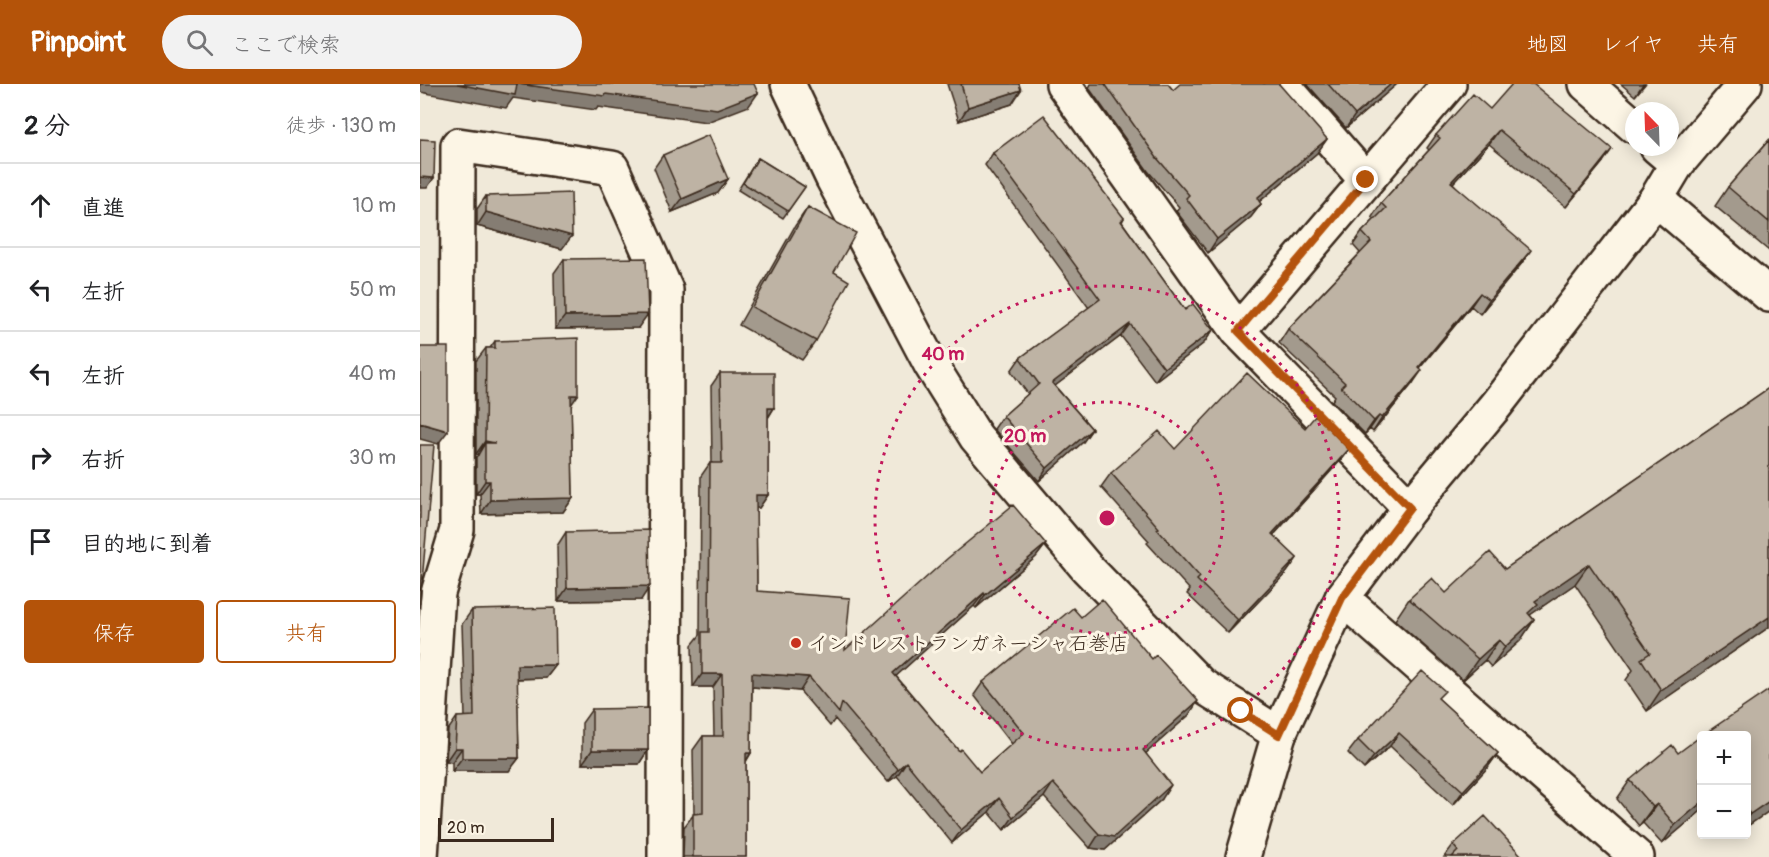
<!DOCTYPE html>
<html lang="ja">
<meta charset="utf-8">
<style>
:root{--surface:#fff;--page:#f2f2f2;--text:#202124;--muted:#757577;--line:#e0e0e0;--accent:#b45309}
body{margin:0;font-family:Pangolin,"Klee One",sans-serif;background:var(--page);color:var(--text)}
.controls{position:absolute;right:18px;bottom:18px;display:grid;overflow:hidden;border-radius:6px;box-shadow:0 3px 15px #0003}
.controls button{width:54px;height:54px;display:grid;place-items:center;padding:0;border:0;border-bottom:2px solid var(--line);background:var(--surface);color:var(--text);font:30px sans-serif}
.compass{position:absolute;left:1205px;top:18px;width:54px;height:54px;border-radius:50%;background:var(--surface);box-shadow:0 3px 15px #0003;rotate:337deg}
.scale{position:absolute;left:18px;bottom:15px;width:116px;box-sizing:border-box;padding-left:6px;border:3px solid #3b2a1e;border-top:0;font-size:16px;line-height:21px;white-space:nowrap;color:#3b2a1e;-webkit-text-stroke:4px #fcf5e5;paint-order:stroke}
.stop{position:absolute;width:18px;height:18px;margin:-14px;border:4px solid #b45309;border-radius:50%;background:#fff}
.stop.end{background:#b45309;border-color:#fff;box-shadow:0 2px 6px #0008}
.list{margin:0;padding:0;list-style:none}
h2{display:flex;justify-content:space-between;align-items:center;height:78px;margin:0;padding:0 24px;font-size:26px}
h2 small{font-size:20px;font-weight:400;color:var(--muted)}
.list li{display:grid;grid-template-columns:39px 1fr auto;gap:18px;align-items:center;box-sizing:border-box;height:84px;padding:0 24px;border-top:2px solid var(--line)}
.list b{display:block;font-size:22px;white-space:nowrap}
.list em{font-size:20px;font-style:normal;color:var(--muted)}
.actions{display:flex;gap:12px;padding:18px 24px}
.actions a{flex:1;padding:14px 0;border:2px solid var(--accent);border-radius:6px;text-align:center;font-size:21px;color:var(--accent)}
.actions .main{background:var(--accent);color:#fff}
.icon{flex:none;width:33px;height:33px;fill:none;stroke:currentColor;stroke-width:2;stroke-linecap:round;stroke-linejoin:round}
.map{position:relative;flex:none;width:1349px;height:773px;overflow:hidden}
header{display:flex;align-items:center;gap:36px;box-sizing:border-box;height:84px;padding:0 30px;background:var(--accent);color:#fff}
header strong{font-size:28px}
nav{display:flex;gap:33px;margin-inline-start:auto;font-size:21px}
.search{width:420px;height:54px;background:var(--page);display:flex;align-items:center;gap:15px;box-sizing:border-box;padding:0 21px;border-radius:33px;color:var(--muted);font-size:22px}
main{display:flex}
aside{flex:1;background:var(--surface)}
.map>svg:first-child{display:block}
</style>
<header>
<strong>Pinpoint</strong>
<div class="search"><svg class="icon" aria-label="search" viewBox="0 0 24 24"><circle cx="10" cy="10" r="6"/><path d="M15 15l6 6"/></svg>ここで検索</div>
<nav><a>地図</a><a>レイヤ</a><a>共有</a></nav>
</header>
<main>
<aside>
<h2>2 分<small>徒歩 · 130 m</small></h2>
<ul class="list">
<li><svg class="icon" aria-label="ahead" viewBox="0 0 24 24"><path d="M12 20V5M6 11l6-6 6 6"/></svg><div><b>直進</b></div><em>10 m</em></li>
<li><svg class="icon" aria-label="left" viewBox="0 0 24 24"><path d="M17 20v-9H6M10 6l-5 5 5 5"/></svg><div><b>左折</b></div><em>50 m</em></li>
<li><svg class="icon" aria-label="left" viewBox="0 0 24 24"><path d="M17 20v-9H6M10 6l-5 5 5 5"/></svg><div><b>左折</b></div><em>40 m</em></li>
<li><svg class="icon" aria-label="right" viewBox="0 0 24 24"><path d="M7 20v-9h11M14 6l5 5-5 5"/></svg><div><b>右折</b></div><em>30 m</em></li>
<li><svg class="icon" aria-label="arrive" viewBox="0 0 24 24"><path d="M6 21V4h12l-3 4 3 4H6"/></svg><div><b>目的地に到着</b></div></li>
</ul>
<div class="actions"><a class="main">保存</a><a>共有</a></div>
</aside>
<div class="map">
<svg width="1349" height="773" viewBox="0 0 1349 773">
<rect width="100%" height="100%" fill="#f0e9d9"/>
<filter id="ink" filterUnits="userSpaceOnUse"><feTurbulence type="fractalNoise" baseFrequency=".0167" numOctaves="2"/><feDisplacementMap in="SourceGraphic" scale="12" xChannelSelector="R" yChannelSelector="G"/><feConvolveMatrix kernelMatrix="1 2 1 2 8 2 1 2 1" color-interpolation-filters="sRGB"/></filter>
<g filter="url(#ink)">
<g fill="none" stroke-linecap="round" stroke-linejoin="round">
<!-- minor casing -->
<g stroke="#3b2a1e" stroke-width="38">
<path id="minor" d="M 368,0 L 413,95 L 511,281 L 556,353 L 667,484 L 781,601 L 859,650
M 643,0 L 818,247 L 990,424
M 862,0 L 946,96
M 1166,0 L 1214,42
M 1237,63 L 1257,80
M 1236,115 L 1349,211
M 818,247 L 1029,0
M 922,514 L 1217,773
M 1,773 L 18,509 L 37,446 L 38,61 L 192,84 L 246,206 L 245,773"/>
</g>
<!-- tertiary casing -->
<g stroke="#3b2a1e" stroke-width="38">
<path id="tertiary" d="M 823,773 L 859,650 L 922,514 L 990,424 L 1076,321 L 1236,115 L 1257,80 L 1325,0"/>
</g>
<!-- minor -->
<use href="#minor" stroke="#fcf5e5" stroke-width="33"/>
<!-- tertiary -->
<use href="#tertiary" stroke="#fcf5e5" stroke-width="33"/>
</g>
<!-- wall -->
<path fill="#a39a8d" stroke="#3b2a1e" stroke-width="1.5" d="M 527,0 L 599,0 L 592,20 L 539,37 Z
M 671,0 L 748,0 L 753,6 L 907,55 L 897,69 L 839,118 L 841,120 L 831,133 L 788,169 L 756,127 L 759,123 L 728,87 L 669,4 Z
M 887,0 L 977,0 L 926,44 Z
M 1201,0 L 1225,0 L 1215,12 Z
M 1070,25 L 1183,78 L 1146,123 L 1069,60 L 1033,99 L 1102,179 L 1060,230 L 1051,222 L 1000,284 L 993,299 L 953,348 L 950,345 L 945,350 L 912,317 L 915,312 L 859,259 L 868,245 L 940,169 L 933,161 L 942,148 L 955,135 L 952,133 L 961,119 L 1009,66 L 1007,64 L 1016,51 Z
M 1349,56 L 1349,167 L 1295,122 L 1308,103 Z
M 573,69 L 704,134 L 702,138 L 765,226 L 793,246 L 784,259 L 735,297 L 701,252 L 635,302 L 672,345 L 663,358 L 619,397 L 574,345 L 583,332 L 608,310 L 591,287 L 600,274 L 669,224 L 565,81 Z
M 243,71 L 308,95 L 298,109 L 252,128 L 234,84 Z
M 338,74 L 385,103 L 363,134 L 318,106 Z
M 66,112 L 142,165 L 57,142 L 57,125 Z
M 388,123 L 414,188 L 396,257 L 382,276 L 319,241 L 375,142 Z
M 144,175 L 218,244 L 135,245 L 134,189 Z
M 75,257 L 151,321 L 153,414 L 143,428 L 61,430 L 60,410 L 56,410 L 56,373 L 58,371 L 56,370 L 56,277 L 66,264 L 70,264 Z
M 300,289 L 354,324 L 348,334 L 348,411 L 339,424 L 336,424 L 337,507 L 425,566 L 626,460 L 616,473 L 556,524 L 554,522 L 476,592 L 539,667 L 560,688 L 592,660 L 554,611 L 563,598 L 661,533 L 769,631 L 726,669 L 742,715 L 685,766 L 670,764 L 624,713 L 584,746 L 569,728 L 532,759 L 477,692 L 468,698 L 415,635 L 410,642 L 380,607 L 332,603 L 331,669 L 326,678 L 326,773 L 263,773 L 264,743 L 274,730 L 273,666 L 283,652 L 294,652 L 293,603 L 273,603 L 272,561 L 280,551 L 281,392 L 290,379 L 292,379 L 291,302 Z
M 1349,304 L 1349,543 L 1227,627 L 1206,596 L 1213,586 L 1155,500 L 1110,531 L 1114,536 L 1100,557 L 1071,583 L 1065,576 L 1043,596 L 975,536 L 989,515 L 1026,509 L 1085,485 Z
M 885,344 L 929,365 L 919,378 L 853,452 L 877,474 L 867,488 L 808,549 L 767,510 L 770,506 L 727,459 L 729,457 L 681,403 L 691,389 L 755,365 Z
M 146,448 L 221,516 L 138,517 L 137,462 Z
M 52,526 L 136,581 L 126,594 L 97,595 L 99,674 L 89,687 L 32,687 L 32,678 L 26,677 L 28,646 L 37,633 L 45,633 L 42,540 Z
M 1019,615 L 1078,669 L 1068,683 L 1033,721 L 970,662 L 944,685 L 928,669 L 938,656 Z
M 172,625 L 228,666 L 219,680 L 162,680 L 162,639 Z
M 1326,651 L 1349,727 L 1326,743 Z
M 1210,696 L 1281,727 L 1242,760 L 1223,739 L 1219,742 L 1197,715 Z
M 1033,761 L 1100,773 L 1024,773 Z"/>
<!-- shaded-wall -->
<path fill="#857d73" stroke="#3b2a1e" stroke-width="1.5" d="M 0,0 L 97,0 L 186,10 L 338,9 L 329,22 L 287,38 L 178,23 L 176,26 L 93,14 L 86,24 L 0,8 Z
M 971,0 L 977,0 L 926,44 L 935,31 Z
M 1223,0 L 1225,0 L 1215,12 Z
M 601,6 L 592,20 L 539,37 L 548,23 Z
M 1079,46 L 1069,60 L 1022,111 L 1031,98 Z
M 907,55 L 897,69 L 827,128 L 837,114 Z
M 1192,65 L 1183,78 L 1146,123 L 1156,110 Z
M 0,93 L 14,94 L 7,104 L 0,104 Z
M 308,95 L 298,109 L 252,128 L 262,115 Z
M 841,120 L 831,133 L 788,169 L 797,155 Z
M 66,128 L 152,152 L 142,165 L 57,142 Z
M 1111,166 L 1102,179 L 1060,230 L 1069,216 Z
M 1060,209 L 1051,222 L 989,296 L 999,283 Z
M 228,230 L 218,244 L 135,245 L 145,232 Z
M 710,240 L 701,252 L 623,311 L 632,299 Z
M 793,246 L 784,259 L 735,297 L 744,284 Z
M 1002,286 L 993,299 L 953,348 L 962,334 Z
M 151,311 L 158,311 L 149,324 Z
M 348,324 L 354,324 L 345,338 Z
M 959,332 L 950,345 L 945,350 L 954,337 Z
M 0,339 L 28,347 L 18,360 L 0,355 Z
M 672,345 L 663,358 L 619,397 L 627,384 Z
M 65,357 L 75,359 L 65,359 L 58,371 L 56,370 Z
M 929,365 L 919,378 L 842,464 L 852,450 Z
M 65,397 L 70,397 L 60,410 L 56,410 Z
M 336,411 L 348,411 L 339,424 L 326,424 Z
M 153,414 L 143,428 L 61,430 L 70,416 Z
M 626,460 L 616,473 L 556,524 L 565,511 Z
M 877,474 L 867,488 L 808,549 L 818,536 Z
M 1169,480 L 1155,500 L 1110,531 L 1093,549 L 1115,517 Z
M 230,502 L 221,516 L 138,517 L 147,504 Z
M 564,509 L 554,522 L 464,603 L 473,589 Z
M 1349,533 L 1349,543 L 1227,627 L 1241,606 Z
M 1114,536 L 1100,557 L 1071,583 L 1085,563 Z
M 1079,556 L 1065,576 L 1043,596 L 1058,575 Z
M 97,581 L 136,581 L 126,594 L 88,595 Z
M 332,589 L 389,593 L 380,607 L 322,602 Z
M 282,590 L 302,590 L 293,603 L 273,603 Z
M 778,617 L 769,631 L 714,680 L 723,666 Z
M 979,649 L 970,662 L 944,685 L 954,672 Z
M 35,664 L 42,664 L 32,678 L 26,677 Z
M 172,666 L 228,666 L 219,680 L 162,680 Z
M 326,669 L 331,669 L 322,683 Z
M 1078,669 L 1068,683 L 1033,721 L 1043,707 Z
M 42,674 L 99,674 L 89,687 L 32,687 Z
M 486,678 L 477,692 L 468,698 L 478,685 Z
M 633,699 L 624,713 L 584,746 L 593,733 Z
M 751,701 L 742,715 L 685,766 L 670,764 L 679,750 Z
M 579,714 L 569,728 L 532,759 L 541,746 Z
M 1349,717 L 1349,727 L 1326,743 L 1326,735 L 1330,730 Z
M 1281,719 L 1281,727 L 1242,760 L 1255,741 Z
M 1237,720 L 1223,739 L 1219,742 L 1233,723 Z"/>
<!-- building -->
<path fill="#beb3a4" stroke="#3b2a1e" stroke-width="1.5" d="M 37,0 L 97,0 L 95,11 Z
M 99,0 L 334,0 L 338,9 L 297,25 L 186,10 L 185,12 Z
M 541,0 L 599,0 L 601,6 L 548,23 Z
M 685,0 L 748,0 L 753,6 L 760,0 L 859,0 L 907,55 L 837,114 L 841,120 L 797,155 L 766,114 L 769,111 L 737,74 Z
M 908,0 L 971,0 L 935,31 Z
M 1092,0 L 1113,0 L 1192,65 L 1156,110 L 1079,46 L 1031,98 L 1111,166 L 1069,216 L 1060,209 L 999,283 L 1002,286 L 962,334 L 959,332 L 954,337 L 921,303 L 925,299 L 868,245 L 951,158 L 942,148 L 966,124 L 961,119 L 1020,54 L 1016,51 L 1053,10 L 1070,25 Z
M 624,31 L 704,134 L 701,137 L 765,226 L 773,220 L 793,246 L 744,284 L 710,240 L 632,299 L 672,345 L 627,384 L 583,332 L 619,300 L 600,274 L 680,215 L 573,69 Z
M 289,51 L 308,95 L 262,115 L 243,71 Z
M 0,55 L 15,56 L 14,94 L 0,93 Z
M 1349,56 L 1349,138 L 1308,103 Z
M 338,74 L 385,103 L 368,127 L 323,99 Z
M 151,109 L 152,152 L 66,128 L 66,112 Z
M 388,123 L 436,149 L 414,188 L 429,197 L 396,257 L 332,223 Z
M 226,174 L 228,230 L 145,232 L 144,175 Z
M 158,254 L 158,311 L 151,311 L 153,414 L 70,416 L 70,397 L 65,397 L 65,359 L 75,359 L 65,357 L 66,264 L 75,264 L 75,257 Z
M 0,263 L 28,263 L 28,347 L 0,339 Z
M 300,289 L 354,289 L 354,324 L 348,324 L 348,411 L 336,411 L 337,507 L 430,514 L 425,566 L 528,474 L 593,421 L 626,460 L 565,511 L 564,509 L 473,589 L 539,667 L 541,665 L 560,688 L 604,649 L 563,598 L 653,524 L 661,533 L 682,515 L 732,575 L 736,571 L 778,617 L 723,666 L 751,701 L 694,753 L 679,750 L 633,699 L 593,733 L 579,714 L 541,746 L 486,678 L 478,685 L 422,619 L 419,629 L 389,593 L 332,589 L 331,669 L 326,669 L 326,773 L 273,773 L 273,730 L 283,729 L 283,652 L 303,652 L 302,590 L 282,590 L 282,548 L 289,548 L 290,379 L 302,379 Z
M 827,289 L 885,344 L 896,331 L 929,365 L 852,450 L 877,474 L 818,536 L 777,496 L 780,493 L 737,445 L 739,444 L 691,389 L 739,347 L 755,365 Z
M 1349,304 L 1349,533 L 1241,606 L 1221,575 L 1230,569 L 1169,480 L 1115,517 L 1118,520 L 1108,529 L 1114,536 L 1085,563 L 1079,556 L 1058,575 L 989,515 L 1012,494 L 1026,509 L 1070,468 L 1085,485 Z
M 0,361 L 14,361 L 0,520 Z
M 229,446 L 230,502 L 147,504 L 146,448 Z
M 135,524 L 136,581 L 97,581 L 99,674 L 42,674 L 42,664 L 35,664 L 37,633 L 54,632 L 52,526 Z
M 1002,587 L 1025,607 L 1018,614 L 1078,669 L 1043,707 L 979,649 L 954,672 L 938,656 Z
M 1349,606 L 1349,717 L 1330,730 L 1326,725 L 1326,651 L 1283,651 Z
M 228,624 L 228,666 L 172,666 L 172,625 Z
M 1281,652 L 1281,719 L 1255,741 L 1237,720 L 1233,723 L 1210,696 L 1252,661 L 1258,669 Z
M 1065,732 L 1101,771 L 1099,773 L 1032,773 L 1038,767 L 1033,761 Z"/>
</g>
<g fill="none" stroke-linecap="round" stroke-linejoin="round" filter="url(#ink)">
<!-- route -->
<path stroke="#b45309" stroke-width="8" d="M 821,627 L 859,651 L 922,514 L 990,424 L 818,247 L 946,96"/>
</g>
<!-- distance rings -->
<g fill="none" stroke="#c2185b" stroke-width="3" stroke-dasharray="3 6">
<circle cx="687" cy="434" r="116"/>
<circle cx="687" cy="434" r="232"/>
</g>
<!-- markers -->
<circle fill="#c8321e" stroke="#fcf5e5" stroke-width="2" cx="376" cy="559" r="6"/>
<g text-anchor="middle" stroke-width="6" stroke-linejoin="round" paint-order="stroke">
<!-- poi labels -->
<g font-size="20" fill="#3b2a1e" stroke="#fcf5e5" text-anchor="start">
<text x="388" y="566">インドレストランガネーシャ石巻店</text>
</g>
</g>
<circle cx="687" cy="434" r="9" fill="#c2185b" stroke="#fcf5e5" stroke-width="3"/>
<g font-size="18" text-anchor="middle" font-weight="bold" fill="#c2185b" stroke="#fcf5e5" stroke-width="6" stroke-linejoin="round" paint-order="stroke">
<text x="523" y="276">40 m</text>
<text x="605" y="358">20 m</text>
</g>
</svg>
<div class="controls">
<button>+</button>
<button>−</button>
</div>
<svg class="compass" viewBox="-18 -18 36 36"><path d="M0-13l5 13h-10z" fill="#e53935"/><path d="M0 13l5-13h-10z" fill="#757577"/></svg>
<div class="scale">20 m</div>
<div class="stop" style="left:821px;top:627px"></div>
<div class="stop end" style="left:946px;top:96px"></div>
</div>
</main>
